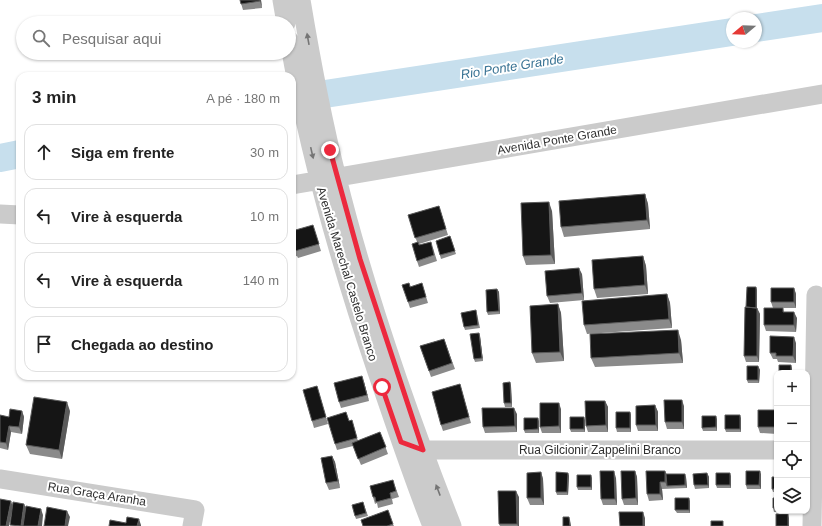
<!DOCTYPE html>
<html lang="pt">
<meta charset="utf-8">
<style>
:root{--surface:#fff;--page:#f2f2f2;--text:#222;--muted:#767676;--line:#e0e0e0}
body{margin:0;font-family:Helvetica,sans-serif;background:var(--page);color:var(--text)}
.controls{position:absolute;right:12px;bottom:12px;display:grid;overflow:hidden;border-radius:8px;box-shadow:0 1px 3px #0004}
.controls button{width:36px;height:36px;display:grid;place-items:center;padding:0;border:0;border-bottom:1px solid var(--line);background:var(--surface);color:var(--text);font:20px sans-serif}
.compass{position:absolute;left:726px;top:12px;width:36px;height:36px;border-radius:50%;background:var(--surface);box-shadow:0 1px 3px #0004;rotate:251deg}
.stop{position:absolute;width:12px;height:12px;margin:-9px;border:3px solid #ec293d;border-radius:50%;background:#fff}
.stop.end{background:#ec293d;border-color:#fff;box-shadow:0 1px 4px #0008}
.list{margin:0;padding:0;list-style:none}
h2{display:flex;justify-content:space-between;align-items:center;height:52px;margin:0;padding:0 16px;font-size:17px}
h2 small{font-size:13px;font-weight:400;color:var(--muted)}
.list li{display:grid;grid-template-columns:26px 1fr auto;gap:12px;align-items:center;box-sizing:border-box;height:56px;margin:0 8px 8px;padding:0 8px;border:1px solid var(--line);border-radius:12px}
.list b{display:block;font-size:15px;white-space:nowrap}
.list em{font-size:13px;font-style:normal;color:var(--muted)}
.icon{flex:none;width:22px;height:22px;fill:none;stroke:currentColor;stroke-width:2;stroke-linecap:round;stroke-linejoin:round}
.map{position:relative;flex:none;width:822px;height:526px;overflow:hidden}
.search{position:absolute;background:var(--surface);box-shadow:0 1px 3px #0004;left:16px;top:16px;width:280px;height:44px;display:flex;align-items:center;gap:10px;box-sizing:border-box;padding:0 14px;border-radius:22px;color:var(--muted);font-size:15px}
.panel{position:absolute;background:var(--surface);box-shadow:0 1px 3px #0004;left:16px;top:72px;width:280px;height:308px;border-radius:12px}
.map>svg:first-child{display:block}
</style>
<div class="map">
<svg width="822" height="526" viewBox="0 0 822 526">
<rect width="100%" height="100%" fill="#fff"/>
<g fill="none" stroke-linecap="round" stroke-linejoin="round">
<!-- river -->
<path stroke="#c7dfed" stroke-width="28" d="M 756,28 L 822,18
M 292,99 L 732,32
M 0,158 L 20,154"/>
<!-- minor -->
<path stroke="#cbcbcb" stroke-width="19" d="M 282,0 L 286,23
M 301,0 C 311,60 322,119 337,178 C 366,295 408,414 452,526
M 289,40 C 309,154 340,263 377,372 C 395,424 412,476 432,526
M 292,185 L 822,94
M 0,214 L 20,215
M 413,446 L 423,450 L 777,450
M 0,479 L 195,510 L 192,526
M 812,526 L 816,295"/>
</g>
<!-- wall -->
<path fill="#8a8a8a" d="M 240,0 L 261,0 L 262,8 L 243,10 Z
M 645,194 L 648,204 L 650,229 L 564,237 L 561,227 Z
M 439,206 L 448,235 L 419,244 L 420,245 L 433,248 L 437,261 L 419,267 L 417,261 L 417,242 L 408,215 Z
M 552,211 L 555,264 L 526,265 L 523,256 Z
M 292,231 L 315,232 L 321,251 L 298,258 L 297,256 L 292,257 Z
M 450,236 L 456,254 L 441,259 L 436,241 Z
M 643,256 L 646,266 L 648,294 L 597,298 L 594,289 Z
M 582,274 L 584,300 L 550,303 L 547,296 Z
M 409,283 L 411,287 L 424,290 L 428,303 L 410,308 L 408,302 Z
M 756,287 L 757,290 L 757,308 L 760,314 L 759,362 L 746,362 L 744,356 L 746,307 Z
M 794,288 L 796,294 L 796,308 L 783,308 L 784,312 L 797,318 L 796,332 L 766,331 L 764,325 L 773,308 L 771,302 Z
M 497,289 L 499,292 L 500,314 L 488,315 L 487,312 Z
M 667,294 L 670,303 L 672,328 L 587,334 L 584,325 Z
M 558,304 L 561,313 L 564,361 L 536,363 L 532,353 Z
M 477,314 L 480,328 L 465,330 L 464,327 Z
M 479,333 L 480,336 L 483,361 L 475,362 L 474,359 Z
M 444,339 L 455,369 L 431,377 L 420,346 Z
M 681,340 L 683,363 L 595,367 L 591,358 Z
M 796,343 L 796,363 L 778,362 L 777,359 L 773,359 L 770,353 Z
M 758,366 L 760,370 L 759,383 L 748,383 L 747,380 Z
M 364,382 L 369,401 L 341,408 L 339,402 Z
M 510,382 L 511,386 L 512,407 L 505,407 L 504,403 Z
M 460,384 L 471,423 L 443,431 L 441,425 Z
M 317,386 L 328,424 L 314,428 L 312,421 Z
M 605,401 L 608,407 L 608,432 L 588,432 L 586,426 Z
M 655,405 L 658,412 L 658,431 L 638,431 L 636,425 Z
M 684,406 L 684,429 L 667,429 L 665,422 Z
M 561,409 L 561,433 L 542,433 L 540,427 Z
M 777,410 L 777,434 L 760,433 L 758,427 Z
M 22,411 L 24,417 L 22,434 L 11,432 L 8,450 L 0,448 L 0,415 L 9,417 Z
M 70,411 L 62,459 L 30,454 L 26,445 Z
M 630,412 L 631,415 L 631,432 L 617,432 L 616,428 Z
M 517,414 L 517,432 L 485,433 L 483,427 Z
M 741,418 L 741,432 L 726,432 L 725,429 Z
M 717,419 L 717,431 L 703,431 L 702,428 Z
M 352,420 L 358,441 L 380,432 L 388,454 L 361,465 L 353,446 L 337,450 L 335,444 L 349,421 Z
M 585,420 L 585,432 L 571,432 L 570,429 Z
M 539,421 L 539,433 L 525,433 L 524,430 Z
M 332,456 L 335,462 L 340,488 L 329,490 L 326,483 Z
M 635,471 L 637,477 L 638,505 L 624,505 L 622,499 Z
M 665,471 L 666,474 L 686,477 L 687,488 L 662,489 L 663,500 L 649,501 L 647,494 Z
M 541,472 L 543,479 L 544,505 L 530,505 L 527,498 Z
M 568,473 L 569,476 L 568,495 L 557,495 L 556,492 Z
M 707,473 L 709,477 L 709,488 L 695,489 L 694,485 Z
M 761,474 L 761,489 L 747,489 L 746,485 Z
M 731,476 L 731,488 L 717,488 L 716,485 Z
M 777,477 L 777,492 L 773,492 L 772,489 Z
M 592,478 L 592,490 L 578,490 L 577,487 Z
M 616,478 L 617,505 L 603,505 L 601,499 Z
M 395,486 L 399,497 L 392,499 L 393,504 L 378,508 L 377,503 L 375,504 L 373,497 Z
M 519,497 L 519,526 L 500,526 L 499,524 Z
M 777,498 L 777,511 L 789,511 L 789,512 L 774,512 L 773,508 Z
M 690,501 L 690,513 L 677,513 L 675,510 Z
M 363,502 L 368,516 L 356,519 L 355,516 Z
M 393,524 L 394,526 L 363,526 Z"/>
<!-- shaded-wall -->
<path fill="#5b5b5b" d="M 260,0 L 261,0 L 262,8 L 260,1 Z
M 645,194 L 648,204 L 650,229 L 647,220 Z
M 549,202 L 552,211 L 555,264 L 551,255 Z
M 643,256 L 646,266 L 648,294 L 645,285 Z
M 579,268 L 582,274 L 584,300 L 582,293 Z
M 756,287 L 757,290 L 757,314 L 756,311 Z
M 794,288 L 796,294 L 796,308 L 794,302 Z
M 497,289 L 499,292 L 500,314 L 499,311 Z
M 667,294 L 670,303 L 672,328 L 669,319 Z
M 558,304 L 561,313 L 564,361 L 560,352 Z
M 757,308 L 760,314 L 759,362 L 757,356 Z
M 794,312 L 797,318 L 796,332 L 794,325 Z
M 678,330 L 681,340 L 683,363 L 679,353 Z
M 479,333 L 480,336 L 483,361 L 482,358 Z
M 794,337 L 796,343 L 796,363 L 793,356 Z
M 791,365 L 792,368 L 792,373 L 791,373 Z
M 758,366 L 760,370 L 759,383 L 758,380 Z
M 362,376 L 364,382 L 369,401 L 367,395 Z
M 510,382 L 511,386 L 512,407 L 511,403 Z
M 682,400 L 684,406 L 684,429 L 682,422 Z
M 605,401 L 608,407 L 608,432 L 606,425 Z
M 67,402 L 70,411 L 62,459 L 59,450 Z
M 559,403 L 561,409 L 561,433 L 559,426 Z
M 655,405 L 658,412 L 658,431 L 656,425 Z
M 514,408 L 517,414 L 517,432 L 515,426 Z
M 22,411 L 24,417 L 22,434 L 19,427 Z
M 630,412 L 631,415 L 631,432 L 630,428 Z
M 740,415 L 741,418 L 741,432 L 740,429 Z
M 716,416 L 717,419 L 717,431 L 716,427 Z
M 584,417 L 585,420 L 585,432 L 584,429 Z
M 538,418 L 539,421 L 539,433 L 538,429 Z
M 9,426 L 11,432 L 8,450 L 6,443 Z
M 332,456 L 335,462 L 340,488 L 338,481 Z
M 614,471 L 616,478 L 617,505 L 615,499 Z
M 635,471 L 637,477 L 638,505 L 636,498 Z
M 665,471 L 668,477 L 667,486 L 665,482 Z
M 760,471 L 761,474 L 761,489 L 759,485 Z
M 541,472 L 543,479 L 544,505 L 541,498 Z
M 568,473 L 569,476 L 568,495 L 567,492 Z
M 707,473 L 709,477 L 709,488 L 708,485 Z
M 730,473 L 731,476 L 731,488 L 730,485 Z
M 685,474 L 686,477 L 687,488 L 685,485 Z
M 591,475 L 592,478 L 592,490 L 591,487 Z
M 660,482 L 662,489 L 663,500 L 660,494 Z
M 516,491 L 519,497 L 519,526 L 518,526 L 517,524 Z
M 689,498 L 690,501 L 690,513 L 689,510 Z
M 11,501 L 13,507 L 9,526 L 6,526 Z
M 24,504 L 27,510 L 24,526 L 21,526 Z
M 41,509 L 43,515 L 42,526 L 38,526 Z
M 67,511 L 70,517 L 68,526 L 65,526 Z
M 643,512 L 645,518 L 645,526 L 643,526 Z
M 788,514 L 789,518 L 789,526 L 788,526 Z
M 569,517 L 570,520 L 571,526 L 570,526 Z
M 139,519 L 141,525 L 141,526 L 137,526 Z"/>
<!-- building -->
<path fill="#151515" stroke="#5b5b5b" d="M 240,0 L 260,0 L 260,1 L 241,4 Z
M 645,194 L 647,220 L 561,227 L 559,201 Z
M 549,202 L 551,255 L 523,256 L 521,203 Z
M 439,206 L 446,229 L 415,238 L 408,215 Z
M 313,225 L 319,244 L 295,251 L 295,249 L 292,250 L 292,231 Z
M 450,236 L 455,251 L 440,255 L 436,241 Z
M 418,242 L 419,245 L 431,242 L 434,255 L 417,261 L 412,244 Z
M 643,256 L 645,285 L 594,289 L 592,260 Z
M 579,268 L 582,293 L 547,296 L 545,271 Z
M 409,283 L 410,287 L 422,283 L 426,297 L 408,302 L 402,285 Z
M 747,287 L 756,287 L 756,308 L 746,307 Z
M 771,288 L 794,288 L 794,302 L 771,302 Z
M 497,289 L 499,311 L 487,312 L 486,290 Z
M 667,294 L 669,319 L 584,325 L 582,301 Z
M 558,304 L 560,352 L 532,353 L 530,306 Z
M 745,307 L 757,308 L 757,356 L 744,356 Z
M 764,308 L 783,308 L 783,312 L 794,312 L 794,325 L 764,325 Z
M 476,310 L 478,325 L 464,327 L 461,313 Z
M 678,330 L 679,353 L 591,358 L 590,334 Z
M 479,333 L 482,358 L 474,359 L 470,334 Z
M 770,336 L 794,337 L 793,356 L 776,356 L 776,353 L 770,353 Z
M 444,339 L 452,363 L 429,371 L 420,346 Z
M 779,365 L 791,365 L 791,373 L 779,373 Z
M 747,366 L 758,366 L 758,380 L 747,380 Z
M 362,376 L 367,395 L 339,402 L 334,383 Z
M 510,382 L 511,403 L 504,403 L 503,383 Z
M 460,384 L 469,417 L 441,425 L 432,392 Z
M 317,386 L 326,417 L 312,421 L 303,390 Z
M 34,397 L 67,402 L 59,450 L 26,445 Z
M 664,400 L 682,400 L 682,422 L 665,422 Z
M 585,401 L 605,401 L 606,425 L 586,426 Z
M 540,403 L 559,403 L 559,426 L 540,427 Z
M 655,405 L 656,425 L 636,425 L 636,406 Z
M 482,408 L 514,408 L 515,426 L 483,427 Z
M 10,409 L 22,411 L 19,427 L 9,426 L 6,443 L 0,442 L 0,415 L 9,417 Z
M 758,410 L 777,410 L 777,427 L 758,427 Z
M 346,412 L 349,421 L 352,420 L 357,438 L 335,444 L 327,418 Z
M 616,412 L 630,412 L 630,428 L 616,428 Z
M 725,415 L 740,415 L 740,429 L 725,429 Z
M 702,416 L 716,416 L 716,427 L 702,428 Z
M 570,417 L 584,417 L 584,429 L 570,429 Z
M 524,418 L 538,418 L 538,429 L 524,430 Z
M 380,432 L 386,447 L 358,459 L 352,443 Z
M 332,456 L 338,481 L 326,483 L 321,458 Z
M 600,471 L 614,471 L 615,499 L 601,499 Z
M 621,471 L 635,471 L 636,498 L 622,499 Z
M 646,471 L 665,471 L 665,482 L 660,482 L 660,494 L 647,494 Z
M 746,471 L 760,471 L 759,485 L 746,485 Z
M 541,472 L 541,498 L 527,498 L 527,473 Z
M 556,472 L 568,473 L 567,492 L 556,492 Z
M 707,473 L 708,485 L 694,485 L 693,474 Z
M 716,473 L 730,473 L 730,485 L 716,485 Z
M 666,474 L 685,474 L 685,485 L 667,486 Z
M 577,475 L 591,475 L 591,487 L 577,487 Z
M 772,477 L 777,477 L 777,489 L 772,489 Z
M 393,480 L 396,491 L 390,493 L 391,498 L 376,502 L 375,497 L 373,497 L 370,486 Z
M 498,491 L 516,491 L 517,524 L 499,524 Z
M 675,498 L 689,498 L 689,510 L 675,510 Z
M 773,498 L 777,498 L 777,508 L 773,508 Z
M 0,499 L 11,501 L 6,526 L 0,526 Z
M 13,502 L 24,504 L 21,526 L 10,525 Z
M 363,502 L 366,513 L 355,516 L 352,505 Z
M 26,506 L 41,509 L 38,526 L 23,526 Z
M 47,507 L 67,511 L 65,526 L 44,526 Z
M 388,510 L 393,524 L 387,526 L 363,526 L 361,520 Z
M 619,512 L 643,512 L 643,526 L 620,526 Z
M 776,514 L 788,514 L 788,526 L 776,526 Z
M 127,517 L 139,519 L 137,526 L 109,526 L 110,520 L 126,523 Z
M 563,517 L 569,517 L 570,526 L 563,526 Z
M 711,521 L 723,521 L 723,526 L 711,526 Z"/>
<!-- one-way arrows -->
<defs><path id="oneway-solid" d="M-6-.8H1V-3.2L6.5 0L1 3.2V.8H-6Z"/></defs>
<g fill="#757575">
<use href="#oneway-solid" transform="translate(308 39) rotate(-100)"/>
<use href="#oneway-solid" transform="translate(312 153) rotate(77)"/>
<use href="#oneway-solid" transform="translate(438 490) rotate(-111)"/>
</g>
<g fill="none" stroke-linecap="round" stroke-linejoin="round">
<!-- route -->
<path stroke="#ec293d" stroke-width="5" d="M 330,150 L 360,259 L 423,450 L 401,442 L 382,387"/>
</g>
<g text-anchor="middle" stroke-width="4" stroke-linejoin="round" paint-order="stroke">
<!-- street labels -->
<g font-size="12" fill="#2e2e2e" stroke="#fff">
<text transform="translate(557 140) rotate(-10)" y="4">Avenida Ponte Grande</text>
<text transform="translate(347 274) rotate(73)" y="4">Avenida Marechal Castelo Branco</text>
<text x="600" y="454">Rua Gilcionir Zappelini Branco</text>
<text transform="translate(97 494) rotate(9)" y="4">Rua Graça Aranha</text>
</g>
<!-- water labels -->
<g font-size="13" font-style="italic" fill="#397394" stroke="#fff">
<text transform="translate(512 66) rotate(-9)" y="5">Rio Ponte Grande</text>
</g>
</g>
</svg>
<div class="controls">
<button>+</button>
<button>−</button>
<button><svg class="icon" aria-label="locate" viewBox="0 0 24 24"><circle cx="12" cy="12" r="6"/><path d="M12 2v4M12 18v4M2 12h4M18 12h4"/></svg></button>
<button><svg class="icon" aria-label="layers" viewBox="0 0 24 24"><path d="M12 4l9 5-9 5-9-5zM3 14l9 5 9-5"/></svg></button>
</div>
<svg class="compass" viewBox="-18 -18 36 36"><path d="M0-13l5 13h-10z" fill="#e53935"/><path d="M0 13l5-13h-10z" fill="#767676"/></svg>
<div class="stop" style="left:382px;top:387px"></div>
<div class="stop end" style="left:330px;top:150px"></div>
<div class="search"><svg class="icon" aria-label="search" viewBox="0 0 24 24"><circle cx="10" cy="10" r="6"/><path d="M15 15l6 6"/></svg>Pesquisar aqui</div>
<section class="panel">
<h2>3 min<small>A pé · 180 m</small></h2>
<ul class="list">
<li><svg class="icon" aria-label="ahead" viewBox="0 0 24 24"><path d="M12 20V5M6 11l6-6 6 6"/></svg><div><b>Siga em frente</b></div><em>30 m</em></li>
<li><svg class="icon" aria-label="left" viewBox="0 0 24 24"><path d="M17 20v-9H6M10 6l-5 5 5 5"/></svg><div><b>Vire à esquerda</b></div><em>10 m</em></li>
<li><svg class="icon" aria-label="left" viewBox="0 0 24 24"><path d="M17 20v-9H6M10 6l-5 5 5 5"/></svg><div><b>Vire à esquerda</b></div><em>140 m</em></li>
<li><svg class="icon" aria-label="arrive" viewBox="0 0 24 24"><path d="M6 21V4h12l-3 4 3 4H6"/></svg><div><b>Chegada ao destino</b></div></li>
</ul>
</section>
</div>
